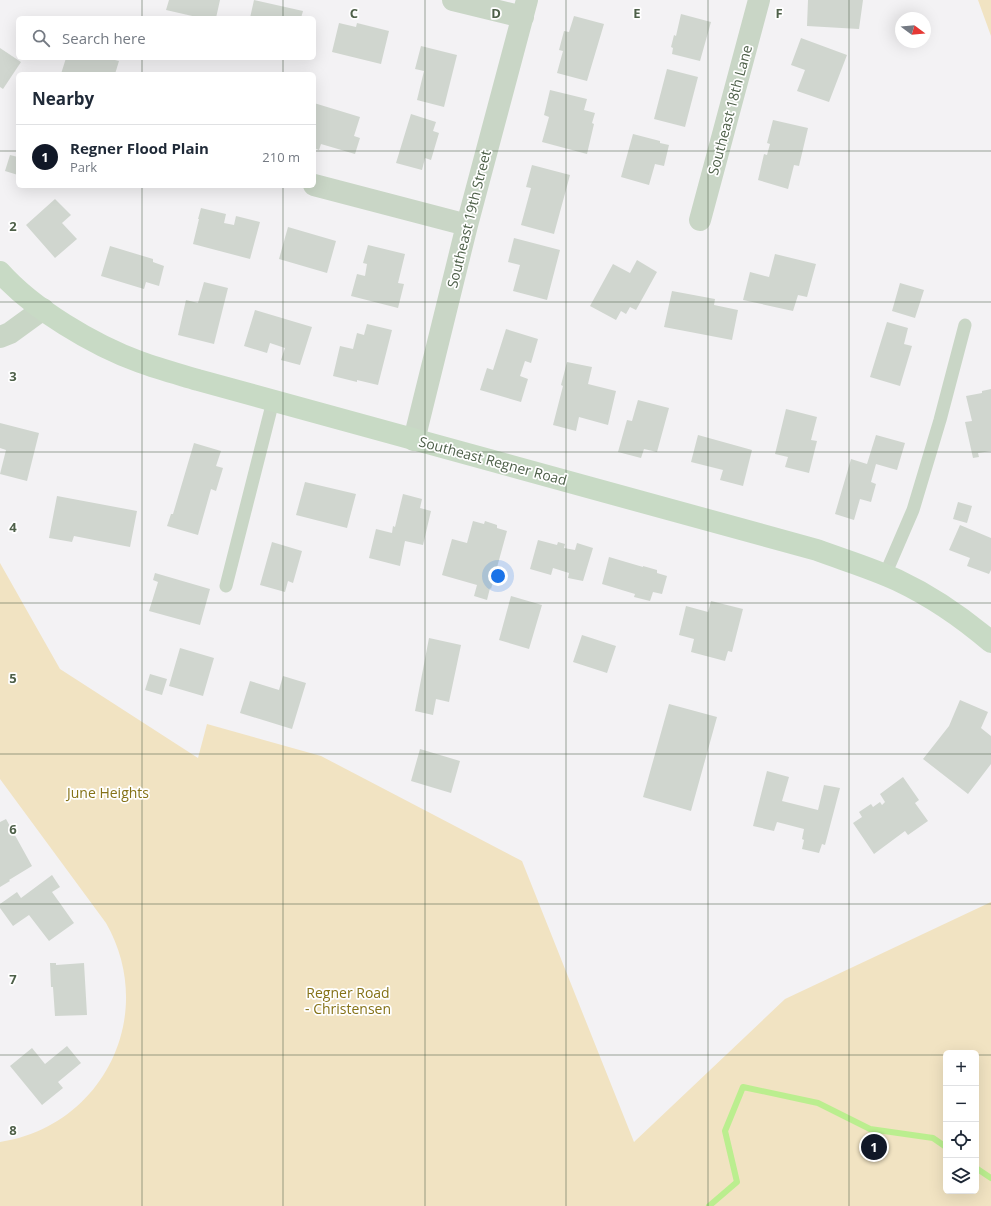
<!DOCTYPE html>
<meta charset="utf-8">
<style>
:root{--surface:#fff;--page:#f2f2f3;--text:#1f2937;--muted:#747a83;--line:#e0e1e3;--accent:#111827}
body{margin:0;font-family:"Open Sans",sans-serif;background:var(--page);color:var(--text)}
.controls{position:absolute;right:12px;bottom:12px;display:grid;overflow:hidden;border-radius:6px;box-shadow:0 4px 16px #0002}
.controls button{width:36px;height:36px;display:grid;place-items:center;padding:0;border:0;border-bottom:1px solid var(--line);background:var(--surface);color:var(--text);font:20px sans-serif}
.compass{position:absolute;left:895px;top:12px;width:36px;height:36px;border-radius:50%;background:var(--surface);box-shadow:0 4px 16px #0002;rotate:106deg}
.you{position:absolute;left:498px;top:576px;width:14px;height:14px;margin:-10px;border:3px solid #fff;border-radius:50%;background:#1a73e8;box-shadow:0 0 0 6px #1a73e833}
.badge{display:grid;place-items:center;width:26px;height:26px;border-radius:50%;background:var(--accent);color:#fff;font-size:13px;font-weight:700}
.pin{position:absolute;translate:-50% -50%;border:2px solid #fff;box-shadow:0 1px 4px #0006}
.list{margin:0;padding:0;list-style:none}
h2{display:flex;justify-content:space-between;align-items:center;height:52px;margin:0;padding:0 16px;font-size:17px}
h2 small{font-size:13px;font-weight:400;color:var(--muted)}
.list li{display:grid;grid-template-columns:26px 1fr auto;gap:12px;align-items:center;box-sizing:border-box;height:64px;padding:0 16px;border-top:1px solid var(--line)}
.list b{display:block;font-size:15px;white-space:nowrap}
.list p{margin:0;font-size:13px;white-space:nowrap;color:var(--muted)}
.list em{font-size:13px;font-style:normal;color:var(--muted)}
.icon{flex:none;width:22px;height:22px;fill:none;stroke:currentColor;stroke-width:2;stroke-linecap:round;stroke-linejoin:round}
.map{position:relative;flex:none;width:991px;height:1206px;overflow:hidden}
.search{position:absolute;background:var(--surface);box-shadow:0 4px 16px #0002;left:16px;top:16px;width:300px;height:44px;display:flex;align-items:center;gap:10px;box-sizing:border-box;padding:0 14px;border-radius:6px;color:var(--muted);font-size:15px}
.panel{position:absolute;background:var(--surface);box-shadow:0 4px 16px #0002;left:16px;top:72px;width:300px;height:116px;border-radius:6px}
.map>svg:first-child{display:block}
</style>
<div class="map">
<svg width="991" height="1206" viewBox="0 0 991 1206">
<rect width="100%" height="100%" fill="#f3f2f4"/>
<!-- green -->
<path fill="#f1e3c2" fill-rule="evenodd" d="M 978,0 L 991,0 L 991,36 Z
M 0,563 L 60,669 L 198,758 L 207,724 L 321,756 L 522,861 L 634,1142 L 785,999 L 991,902 L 991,1206 L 0,1206 L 0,1142 C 104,1126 158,1014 106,923 L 0,779 ZM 946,1053 L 976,1053 L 976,1191 L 946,1191 Z"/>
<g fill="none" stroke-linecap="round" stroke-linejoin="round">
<!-- stream -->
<path stroke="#bbee8f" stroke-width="6" d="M 976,1168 L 991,1178
M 709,1206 L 737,1182 L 725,1131 L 743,1087 L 818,1103 L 870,1129 L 933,1138 L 946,1147"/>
</g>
<!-- building -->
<path fill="#d0d6cf" d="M 169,0 L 220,0 L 216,18 L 201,18 L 166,10 Z
M 254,0 L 303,11 L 301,18 L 250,18 Z
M 808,0 L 863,0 L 859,29 L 807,26 Z
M 681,14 L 711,22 L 700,61 L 672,54 L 673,48 L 671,47 L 674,35 L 676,36 Z
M 574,16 L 604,24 L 587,81 L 557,73 L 563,51 L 559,50 L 564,31 L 569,32 Z
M 339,23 L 356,27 L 357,23 L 389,31 L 381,64 L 332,52 Z
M 801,38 L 847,55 L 829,102 L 797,91 L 805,70 L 791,65 Z
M 421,46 L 457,55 L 444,107 L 417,100 L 424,71 L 415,69 Z
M 0,48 L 21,62 L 3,89 L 0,87 Z
M 66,58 L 116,58 L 115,60 L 119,61 L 115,74 L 61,74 Z
M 667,69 L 698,77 L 685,127 L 654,119 Z
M 550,90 L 587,99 L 584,110 L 595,113 L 592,123 L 594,124 L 587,154 L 542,142 L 549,117 L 544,115 Z
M 314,103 L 360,117 L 354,136 L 360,138 L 355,154 L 321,144 L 319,150 L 314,148 Z
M 411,114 L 436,122 L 433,131 L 439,133 L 431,160 L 425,158 L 422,170 L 396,163 Z
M 773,120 L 808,128 L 799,166 L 794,165 L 788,189 L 758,180 L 764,154 L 767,155 L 770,144 L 767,143 Z
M 633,134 L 660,141 L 660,143 L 669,145 L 664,166 L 655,164 L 649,185 L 621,177 Z
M 10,155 L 18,157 L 18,175 L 5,171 Z
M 532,165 L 570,175 L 554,234 L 521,225 L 531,188 L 526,187 Z
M 55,199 L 71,215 L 62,223 L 77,239 L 55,258 L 26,225 Z
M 201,208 L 226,214 L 224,223 L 234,225 L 236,216 L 260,222 L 250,259 L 193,244 L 199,219 L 198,219 Z
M 288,227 L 336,241 L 327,273 L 279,259 Z
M 514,238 L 560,250 L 547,300 L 513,291 L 520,265 L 508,262 Z
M 368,245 L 405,254 L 398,283 L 404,284 L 398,308 L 351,296 L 357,274 L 365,276 L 367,264 L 363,263 Z
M 110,246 L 153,259 L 153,262 L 164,266 L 159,286 L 146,282 L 144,289 L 101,276 Z
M 775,254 L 816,264 L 807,297 L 798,295 L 793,311 L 743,300 L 750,272 L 769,277 Z
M 637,260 L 657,272 L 636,310 L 630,307 L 626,314 L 621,311 L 616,320 L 590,306 L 613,264 L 630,273 Z
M 204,282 L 228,288 L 214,344 L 178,335 L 186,300 L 198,303 Z
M 900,283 L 924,290 L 915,318 L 892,311 Z
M 672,291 L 715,299 L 714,305 L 738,310 L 732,340 L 664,327 Z
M 255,310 L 312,327 L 300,365 L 281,360 L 285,348 L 270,343 L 267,353 L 244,346 Z
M 887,322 L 908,328 L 904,344 L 912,346 L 900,386 L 870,377 Z
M 367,324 L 392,330 L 378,385 L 357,380 L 357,382 L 333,376 L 340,346 L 353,349 L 357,333 L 364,335 Z
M 506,329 L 538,339 L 531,363 L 525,361 L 520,376 L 528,379 L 521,402 L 480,390 L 487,368 L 493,370 Z
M 567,362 L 592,367 L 588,384 L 616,391 L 608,425 L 579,417 L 576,431 L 553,425 L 563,386 L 561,385 Z
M 991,389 L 991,451 L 978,453 L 979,457 L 973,458 L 965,422 L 972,421 L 966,396 L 982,393 L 982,391 Z
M 638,400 L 669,408 L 657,452 L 644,449 L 641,458 L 618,452 L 627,420 L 632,421 Z
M 786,409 L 817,417 L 811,440 L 817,441 L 809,473 L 785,467 L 788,457 L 775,454 Z
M 0,423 L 39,433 L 27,481 L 0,474 L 6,450 L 0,448 Z
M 698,435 L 752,450 L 743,486 L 720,480 L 723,470 L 691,462 Z
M 876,435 L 905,443 L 897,470 L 876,464 L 871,482 L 876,484 L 871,502 L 860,499 L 854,520 L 835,514 L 851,459 L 867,464 Z
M 194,443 L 221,451 L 216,466 L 223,468 L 216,491 L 211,489 L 198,535 L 167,526 L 171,514 L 173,514 Z
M 305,482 L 356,494 L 347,528 L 296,515 Z
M 403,494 L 422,499 L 420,508 L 431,511 L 423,545 L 405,541 L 400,566 L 369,558 L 376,529 L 392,533 L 393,526 L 395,527 Z
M 57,496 L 137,511 L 130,547 L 74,536 L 72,542 L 49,538 Z
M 958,502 L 972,506 L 967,523 L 953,519 Z
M 473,521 L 484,524 L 485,521 L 497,525 L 497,528 L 507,531 L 491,589 L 490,588 L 487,600 L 474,596 L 477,585 L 442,575 L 452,539 L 467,543 Z
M 960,525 L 991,538 L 991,570 L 989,574 L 967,566 L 970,558 L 949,550 Z
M 538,540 L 557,545 L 558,542 L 565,544 L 564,548 L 575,550 L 577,543 L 593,548 L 583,581 L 568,578 L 569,573 L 553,568 L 551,575 L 530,569 Z
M 272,542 L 302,551 L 293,583 L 288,581 L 285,592 L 260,585 Z
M 609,557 L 643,567 L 643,566 L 657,570 L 657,573 L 667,576 L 662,594 L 653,592 L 650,601 L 634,597 L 635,594 L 602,584 Z
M 155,573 L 210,589 L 200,625 L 149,611 L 158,582 L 153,580 Z
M 511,596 L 542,605 L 529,649 L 499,640 Z
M 711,601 L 743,609 L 732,652 L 728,651 L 725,661 L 691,652 L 694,639 L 679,635 L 686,606 L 708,612 Z
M 582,635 L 616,646 L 607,673 L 573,662 Z
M 429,638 L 461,645 L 449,702 L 436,699 L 433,715 L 415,711 Z
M 180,648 L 214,658 L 203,696 L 169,686 Z
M 150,674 L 167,679 L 162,695 L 145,690 Z
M 283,676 L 306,683 L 292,729 L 240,713 L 250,681 L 279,690 Z
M 960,700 L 988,712 L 981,728 L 991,736 L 991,764 L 968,794 L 923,759 L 949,726 Z
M 669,704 L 717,717 L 691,811 L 643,797 Z
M 420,749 L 460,761 L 451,793 L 411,781 Z
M 767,771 L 789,777 L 782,801 L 818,810 L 824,785 L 840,788 L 825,845 L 822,844 L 819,853 L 802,849 L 804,840 L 802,839 L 804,829 L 777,822 L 774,831 L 753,826 Z
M 903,777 L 919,800 L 915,803 L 928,821 L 908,835 L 905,831 L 874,854 L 853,823 L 862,817 L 859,812 L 871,804 L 873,807 L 880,802 L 882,805 L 885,802 L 880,794 Z
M 6,819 L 32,866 L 9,880 L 10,881 L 0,887 L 0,822 Z
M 52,875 L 60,887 L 52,892 L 74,923 L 49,941 L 29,915 L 13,926 L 0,908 L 0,904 L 17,892 L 21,898 Z
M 50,963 L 56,963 L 56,965 L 84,963 L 87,1015 L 55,1016 L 53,987 L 51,987 Z
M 67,1046 L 81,1063 L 58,1082 L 63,1088 L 42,1105 L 10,1066 L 32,1048 L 45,1064 Z"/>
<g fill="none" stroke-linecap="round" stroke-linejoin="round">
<!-- lane -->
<path stroke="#c9d6c6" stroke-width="13" d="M 885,575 L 913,510 L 940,420 L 965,325
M 226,586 L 273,401"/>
<!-- street -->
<path stroke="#c9d6c6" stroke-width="22" d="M 453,0 L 523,17
M 314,185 L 467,225
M 700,220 L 759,0
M 0,337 L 10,333 L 43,309
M 414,440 L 467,225 L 527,0"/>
<!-- secondary -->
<path stroke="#c8dac5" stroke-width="22" d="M 0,272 C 33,309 93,345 140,362 C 159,369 178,374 198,380 L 817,550 C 844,560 871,568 897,580 C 931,596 963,618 991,642"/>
</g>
<!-- grid -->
<path fill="none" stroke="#4e6049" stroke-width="1" stroke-opacity="0.55" d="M 142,0 L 142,18M 283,0 L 283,18M 425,0 L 425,1206M 566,0 L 566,1206M 708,0 L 708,1206M 849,0 L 849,1206M 142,58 L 142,74M 283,58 L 283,74M 0,151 L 18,151M 314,151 L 991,151M 142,186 L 142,1206M 283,186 L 283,1206M 0,302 L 991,302M 0,452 L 991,452M 0,603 L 991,603M 0,754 L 991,754M 0,904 L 991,904M 0,1055 L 946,1055M 976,1055 L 991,1055"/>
<g text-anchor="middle" stroke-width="3.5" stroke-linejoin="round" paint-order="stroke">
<!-- street labels -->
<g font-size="14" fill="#4e6049" stroke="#fff">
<text transform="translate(730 110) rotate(-75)" y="5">Southeast 18th Lane</text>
<text transform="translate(469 219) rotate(-76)" y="5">Southeast 19th Street</text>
<text transform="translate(493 461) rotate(15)" y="5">Southeast Regner Road</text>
</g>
<!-- park labels -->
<g font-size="14" fill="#857217" stroke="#fff">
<text x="108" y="798">June Heights</text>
<text x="348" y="998">Regner Road<tspan x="348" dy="16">- Christensen</tspan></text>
</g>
</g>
<g font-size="13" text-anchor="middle" font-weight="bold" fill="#4e6049" stroke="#fff" stroke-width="3.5" stroke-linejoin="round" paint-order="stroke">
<text x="354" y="18">C</text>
<text x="496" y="18">D</text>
<text x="637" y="18">E</text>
<text x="779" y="18">F</text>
<text x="13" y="231">2</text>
<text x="13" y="381">3</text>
<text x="13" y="532">4</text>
<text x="13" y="683">5</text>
<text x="13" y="834">6</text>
<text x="13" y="984">7</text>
<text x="13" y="1135">8</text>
</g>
</svg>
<div class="controls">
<button>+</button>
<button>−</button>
<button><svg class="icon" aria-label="locate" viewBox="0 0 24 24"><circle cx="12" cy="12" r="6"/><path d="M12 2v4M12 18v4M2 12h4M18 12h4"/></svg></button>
<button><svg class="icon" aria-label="layers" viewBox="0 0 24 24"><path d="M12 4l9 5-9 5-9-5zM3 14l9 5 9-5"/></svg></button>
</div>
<svg class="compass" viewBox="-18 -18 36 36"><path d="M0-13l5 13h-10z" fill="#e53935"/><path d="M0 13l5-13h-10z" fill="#747a83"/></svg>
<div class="you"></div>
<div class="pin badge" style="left:874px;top:1147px">1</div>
<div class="search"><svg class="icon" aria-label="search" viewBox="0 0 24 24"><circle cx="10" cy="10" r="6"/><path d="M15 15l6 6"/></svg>Search here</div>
<section class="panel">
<h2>Nearby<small></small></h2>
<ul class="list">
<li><span class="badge">1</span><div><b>Regner Flood Plain</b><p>Park</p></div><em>210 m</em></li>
</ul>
</section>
</div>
